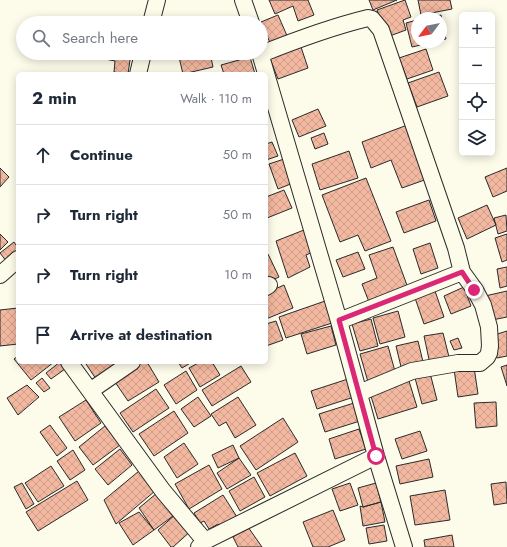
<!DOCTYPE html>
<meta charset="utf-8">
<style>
:root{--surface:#fff;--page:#f2f2f3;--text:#1f2937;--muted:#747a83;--line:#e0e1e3}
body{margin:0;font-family:Jost,sans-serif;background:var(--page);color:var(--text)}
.controls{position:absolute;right:12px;top:12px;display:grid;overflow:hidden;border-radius:6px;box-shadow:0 2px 10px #0003}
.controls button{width:36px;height:36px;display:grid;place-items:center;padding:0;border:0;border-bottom:1px solid var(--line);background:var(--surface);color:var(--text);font:20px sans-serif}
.compass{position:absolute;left:411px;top:12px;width:36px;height:36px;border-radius:50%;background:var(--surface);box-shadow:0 2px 10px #0003;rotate:238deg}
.stop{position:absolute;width:12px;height:12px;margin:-9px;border:3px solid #db2777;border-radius:50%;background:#fff}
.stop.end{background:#db2777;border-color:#fff;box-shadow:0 1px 4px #0008}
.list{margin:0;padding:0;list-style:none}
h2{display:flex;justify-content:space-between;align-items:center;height:52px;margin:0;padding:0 16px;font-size:17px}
h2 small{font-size:13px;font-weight:400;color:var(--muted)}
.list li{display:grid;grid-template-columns:26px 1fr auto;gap:12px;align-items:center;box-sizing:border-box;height:60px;padding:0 16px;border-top:1px solid var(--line)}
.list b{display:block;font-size:15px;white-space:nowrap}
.list em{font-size:13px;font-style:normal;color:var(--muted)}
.icon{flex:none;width:22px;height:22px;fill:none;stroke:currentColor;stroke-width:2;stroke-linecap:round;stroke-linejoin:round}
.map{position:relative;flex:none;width:507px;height:547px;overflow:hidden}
.search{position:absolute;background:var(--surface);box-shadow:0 2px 10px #0003;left:16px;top:16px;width:252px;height:44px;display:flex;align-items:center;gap:10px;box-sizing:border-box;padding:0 14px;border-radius:22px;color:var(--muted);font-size:15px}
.panel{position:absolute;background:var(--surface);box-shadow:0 2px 10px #0003;left:16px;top:72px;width:252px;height:292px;border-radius:6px}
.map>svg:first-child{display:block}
</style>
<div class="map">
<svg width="507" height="547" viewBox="0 0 507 547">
<defs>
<pattern id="building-cross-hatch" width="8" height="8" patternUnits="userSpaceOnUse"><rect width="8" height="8" fill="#f2b8a0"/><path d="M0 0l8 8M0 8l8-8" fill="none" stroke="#d09e8a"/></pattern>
</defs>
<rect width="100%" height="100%" fill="#fdfbea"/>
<!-- building -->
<path fill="url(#building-cross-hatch)" stroke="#2b2b2b" d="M 269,0 L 308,0 L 314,15 L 298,21 L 293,6 L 275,14 Z
M 369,0 L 397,0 L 373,10 Z
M 405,0 L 411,17 L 403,20 L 406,30 L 387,37 L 377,10 Z
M 418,0 L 450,0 L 452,9 L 421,15 Z
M 278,15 L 288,38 L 271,45 L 261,22 Z
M 441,15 L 446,39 L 441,40 L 441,18 L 426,18 Z
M 417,20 L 417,42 L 434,42 L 412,47 L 406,23 Z
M 300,44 L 308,68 L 278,79 L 269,56 Z
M 426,49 L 433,70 L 407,79 L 399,58 Z
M 105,53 L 131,53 L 128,74 L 114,72 L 115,61 L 105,59 Z
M 178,53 L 210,53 L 213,67 L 183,74 Z
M 250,57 L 255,74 L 224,74 L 221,65 Z
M 439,72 L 448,96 L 417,107 L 408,83 Z
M 318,109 L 326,126 L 299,137 L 292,120 Z
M 410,124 L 430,178 L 402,188 L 391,160 L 371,168 L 362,142 Z
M 324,133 L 328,144 L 315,149 L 311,138 Z
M 272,142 L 278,156 L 266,160 L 266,144 Z
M 349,151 L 358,178 L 320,190 L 312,164 Z
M 284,159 L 293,183 L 278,189 L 269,164 Z
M 0,168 L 9,177 L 0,187 Z
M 507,168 L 507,191 L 493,197 L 485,177 Z
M 366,178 L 391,241 L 365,251 L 358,235 L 340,242 L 322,195 Z
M 284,190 L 292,208 L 267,218 L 266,215 L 266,197 Z
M 429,200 L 436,221 L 404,233 L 396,212 Z
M 487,205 L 496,225 L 467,239 L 458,218 Z
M 506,215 L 507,231 L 498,234 L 494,218 Z
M 304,230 L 313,252 L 306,255 L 310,267 L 288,278 L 276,241 Z
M 0,234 L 8,242 L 0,250 Z
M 507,234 L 507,260 L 502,262 L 495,238 Z
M 14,242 L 18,248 L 18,253 L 7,262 L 0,253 Z
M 430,243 L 438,268 L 421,274 L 413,249 Z
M 393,247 L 408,288 L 369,302 L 362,284 L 377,278 L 369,255 Z
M 358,252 L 365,269 L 343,277 L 336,260 Z
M 268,254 L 279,277 L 266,283 L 266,255 Z
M 507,267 L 507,286 L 500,288 L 497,269 Z
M 284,285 L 293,308 L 266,319 L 266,293 Z
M 464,287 L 471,306 L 451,314 L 444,296 Z
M 435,291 L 444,317 L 424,324 L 415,298 Z
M 507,291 L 507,317 L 492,320 L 485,296 Z
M 328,300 L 335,322 L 286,338 L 279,317 Z
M 18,308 L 18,344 L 0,346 L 0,310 Z
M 398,311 L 405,337 L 380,344 L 373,318 Z
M 371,319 L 378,346 L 360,351 L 352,324 Z
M 276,321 L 283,340 L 266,346 L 266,324 Z
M 331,326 L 336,345 L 307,354 L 301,334 Z
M 507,331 L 507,356 L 497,358 L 491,336 Z
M 443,333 L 450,361 L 430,364 L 424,336 Z
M 458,338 L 462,348 L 454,350 L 450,341 Z
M 418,341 L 424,366 L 402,371 L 396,346 Z
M 388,346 L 396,375 L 368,382 L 360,354 Z
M 18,356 L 18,362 L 54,362 L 31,380 L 14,359 Z
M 60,362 L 65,369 L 51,379 L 46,373 Z
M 89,362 L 127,362 L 98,382 L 86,364 Z
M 138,362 L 147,362 L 159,382 L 128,401 L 115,382 Z
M 178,362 L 192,362 L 182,368 Z
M 200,362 L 212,362 L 220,375 L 200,387 L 189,368 Z
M 507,365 L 507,386 L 501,367 Z
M 241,366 L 251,382 L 212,406 L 202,390 Z
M 474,367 L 478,394 L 458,397 L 454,369 Z
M 186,371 L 197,390 L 176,404 L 164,385 Z
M 430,373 L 437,400 L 422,404 L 415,378 Z
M 42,378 L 50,388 L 44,392 L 36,383 Z
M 348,379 L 354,397 L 317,409 L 311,391 Z
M 409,381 L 417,407 L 378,419 L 370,393 Z
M 27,385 L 39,397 L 18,415 L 7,398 Z
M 156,389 L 169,408 L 133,432 L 120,413 Z
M 198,397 L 211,416 L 194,427 L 181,409 Z
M 238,397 L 256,425 L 235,438 L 226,422 L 219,426 L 211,414 Z
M 86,400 L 101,423 L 75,441 L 59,417 Z
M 496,402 L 497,426 L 476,428 L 474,403 Z
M 354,403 L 360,421 L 325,432 L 319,414 Z
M 174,411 L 188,433 L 154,456 L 139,434 Z
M 283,418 L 298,442 L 256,470 L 240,446 Z
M 50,425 L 67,448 L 57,456 L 40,432 Z
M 105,426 L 120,445 L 93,465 L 79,447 Z
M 359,429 L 366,449 L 335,459 L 329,439 Z
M 420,431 L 427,451 L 402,459 L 395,439 Z
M 184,443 L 198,464 L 177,478 L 164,457 Z
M 233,445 L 239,458 L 218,468 L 212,455 Z
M 120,449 L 132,465 L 108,485 L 95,469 Z
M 73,450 L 85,470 L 70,480 L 57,461 Z
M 295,453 L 307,476 L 270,496 L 257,473 Z
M 239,458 L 251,475 L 227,489 L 217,473 Z
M 429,459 L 433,477 L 400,484 L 396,466 Z
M 209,465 L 222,489 L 189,509 L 175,484 Z
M 51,466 L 64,486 L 38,502 L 25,483 Z
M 139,471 L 155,491 L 116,524 L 104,500 Z
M 254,477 L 265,497 L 240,511 L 229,491 Z
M 77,481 L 88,500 L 38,531 L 26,512 Z
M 506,482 L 507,503 L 494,505 L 491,484 Z
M 22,483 L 34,504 L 26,509 L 14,487 Z
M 350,483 L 358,505 L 340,511 L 332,489 Z
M 376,483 L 381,502 L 363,507 L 358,488 Z
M 445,490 L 450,520 L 415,525 L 410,496 Z
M 157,493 L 173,516 L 154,530 L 139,508 Z
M 223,495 L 237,517 L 220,527 L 218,524 L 209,529 L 204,521 L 200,523 L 194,513 Z
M 381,502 L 385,522 L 363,526 L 360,506 L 363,507 Z
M 333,510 L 345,540 L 328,547 L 313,547 L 303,522 Z
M 139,512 L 154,530 L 133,545 L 119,523 Z
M 177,513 L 192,530 L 173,547 L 171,547 L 158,530 Z
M 384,525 L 387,541 L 369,544 L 366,528 Z
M 248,527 L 262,547 L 238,547 L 233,537 Z
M 452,535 L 454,547 L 425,547 L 424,540 Z"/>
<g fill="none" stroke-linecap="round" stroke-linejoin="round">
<!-- street casing -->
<g stroke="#2b2b2b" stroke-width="18">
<path id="street" d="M 243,0 L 251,23
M 151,23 L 157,0
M 260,53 L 339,321 L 376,456 L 404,547
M 261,54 C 296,40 331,27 368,18 L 372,19 L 381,30 L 456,248 L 462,272 L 475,290 L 483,305 L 489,327 L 490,346 L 489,353 L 487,357 L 480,363 L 458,363 L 412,371 L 359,393
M 138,74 L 143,53
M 0,275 L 18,259
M 266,287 L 269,285
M 339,321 L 462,272
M 69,362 L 163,491 L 205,541
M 90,391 L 132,362
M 199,547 L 205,541 L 376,456"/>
</g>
<!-- street -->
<use href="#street" stroke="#fdfbea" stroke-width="16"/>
</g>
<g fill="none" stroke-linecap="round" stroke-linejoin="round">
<!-- route -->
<path stroke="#db2777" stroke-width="5" d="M 376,456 L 339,320 L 462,272 L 474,290"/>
</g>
</svg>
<div class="controls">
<button>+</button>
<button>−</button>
<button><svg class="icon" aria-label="locate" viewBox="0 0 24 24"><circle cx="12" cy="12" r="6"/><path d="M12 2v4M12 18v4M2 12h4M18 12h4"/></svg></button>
<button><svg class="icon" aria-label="layers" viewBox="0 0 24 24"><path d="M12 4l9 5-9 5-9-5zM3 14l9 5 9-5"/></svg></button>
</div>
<svg class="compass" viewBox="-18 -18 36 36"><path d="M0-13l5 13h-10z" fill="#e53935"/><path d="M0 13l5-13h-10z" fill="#747a83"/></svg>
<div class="stop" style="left:376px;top:456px"></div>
<div class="stop end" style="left:474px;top:290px"></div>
<div class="search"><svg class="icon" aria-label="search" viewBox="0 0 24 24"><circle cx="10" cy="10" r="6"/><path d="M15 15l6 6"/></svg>Search here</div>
<section class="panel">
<h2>2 min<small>Walk · 110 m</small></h2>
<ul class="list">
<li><svg class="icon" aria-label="ahead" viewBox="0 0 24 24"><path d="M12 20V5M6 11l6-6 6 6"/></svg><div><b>Continue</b></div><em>50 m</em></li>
<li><svg class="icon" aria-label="right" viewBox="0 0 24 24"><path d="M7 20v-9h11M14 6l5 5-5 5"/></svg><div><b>Turn right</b></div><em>50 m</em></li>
<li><svg class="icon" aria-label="right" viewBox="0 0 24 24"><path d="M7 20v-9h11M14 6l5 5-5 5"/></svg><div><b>Turn right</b></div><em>10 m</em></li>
<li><svg class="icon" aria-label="arrive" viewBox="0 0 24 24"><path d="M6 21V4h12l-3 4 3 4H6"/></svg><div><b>Arrive at destination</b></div></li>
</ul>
</section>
</div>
